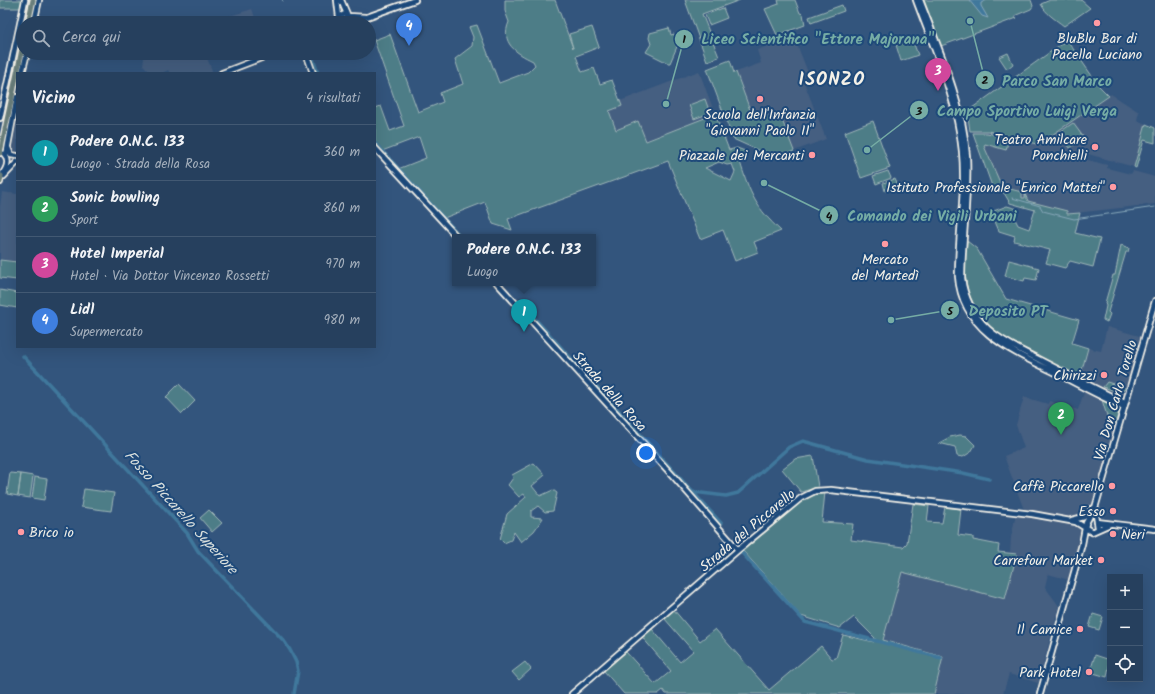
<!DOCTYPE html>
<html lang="it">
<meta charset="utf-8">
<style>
:root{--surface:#26405e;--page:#2e4764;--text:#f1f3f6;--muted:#a4afbc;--line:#425973;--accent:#ff9aa2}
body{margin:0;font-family:Kalam,sans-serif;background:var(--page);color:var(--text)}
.controls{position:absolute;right:12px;bottom:12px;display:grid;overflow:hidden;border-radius:0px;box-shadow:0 4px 16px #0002}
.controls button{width:36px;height:36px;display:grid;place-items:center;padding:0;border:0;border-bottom:1px solid var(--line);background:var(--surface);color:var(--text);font:20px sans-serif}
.you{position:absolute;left:646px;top:453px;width:14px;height:14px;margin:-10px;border:3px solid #fff;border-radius:50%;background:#1a73e8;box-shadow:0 0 0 6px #1a73e833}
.badge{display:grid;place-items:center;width:26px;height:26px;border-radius:50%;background:var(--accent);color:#fff;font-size:13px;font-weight:700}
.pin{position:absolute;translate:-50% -33px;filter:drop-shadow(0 1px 2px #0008)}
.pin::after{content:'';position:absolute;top:21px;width:14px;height:12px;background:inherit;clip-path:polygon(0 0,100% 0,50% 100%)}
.popup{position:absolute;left:452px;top:234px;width:144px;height:52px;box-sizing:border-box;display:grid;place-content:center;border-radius:0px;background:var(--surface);filter:drop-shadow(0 1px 3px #0005);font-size:13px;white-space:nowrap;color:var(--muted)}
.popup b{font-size:15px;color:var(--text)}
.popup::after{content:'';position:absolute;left:50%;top:100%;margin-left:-8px;border:8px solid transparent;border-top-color:var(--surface)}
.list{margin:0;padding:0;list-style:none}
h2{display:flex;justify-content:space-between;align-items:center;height:52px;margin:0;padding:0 16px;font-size:17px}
h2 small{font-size:13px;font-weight:400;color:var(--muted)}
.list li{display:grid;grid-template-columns:26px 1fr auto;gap:12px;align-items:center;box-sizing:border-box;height:56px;padding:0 16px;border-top:1px solid var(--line)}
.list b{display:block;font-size:15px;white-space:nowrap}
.list p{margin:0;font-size:13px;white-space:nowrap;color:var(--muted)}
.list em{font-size:13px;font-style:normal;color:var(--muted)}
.icon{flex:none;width:22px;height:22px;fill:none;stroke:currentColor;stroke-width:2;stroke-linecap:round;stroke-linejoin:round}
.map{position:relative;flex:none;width:1155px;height:694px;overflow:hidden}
.search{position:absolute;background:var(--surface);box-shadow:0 4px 16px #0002;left:16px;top:16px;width:360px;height:44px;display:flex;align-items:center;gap:10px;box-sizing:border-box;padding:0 14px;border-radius:22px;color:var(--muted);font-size:15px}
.panel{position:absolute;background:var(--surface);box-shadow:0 4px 16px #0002;left:16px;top:72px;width:360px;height:276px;border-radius:0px}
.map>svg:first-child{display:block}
</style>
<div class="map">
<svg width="1155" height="694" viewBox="0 0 1155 694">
<rect width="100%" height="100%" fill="#33557d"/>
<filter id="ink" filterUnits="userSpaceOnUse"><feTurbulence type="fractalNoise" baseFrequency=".025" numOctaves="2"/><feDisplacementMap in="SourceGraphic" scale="8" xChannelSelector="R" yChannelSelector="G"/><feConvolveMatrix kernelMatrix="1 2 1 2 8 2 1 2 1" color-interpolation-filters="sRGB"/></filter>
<g filter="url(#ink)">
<!-- built -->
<path fill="#455f81" d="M 252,9 L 257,23 L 226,23 L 224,18 Z
M 794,37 L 809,75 L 802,77 L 826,139 L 794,151 L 782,120 L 750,110 L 736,72 L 761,63 L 757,50 Z
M 145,53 L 205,53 L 213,73 L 170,73 L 168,70 L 162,73 L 151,73 L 143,65 Z
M 699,71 L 715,114 L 645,141 L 616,130 L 609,111 L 621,106 L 620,101 Z
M 1111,94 L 1139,112 L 1137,120 L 1146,124 L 1134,167 L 1081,152 L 1080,158 L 1107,165 L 1107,168 L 1131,174 L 1133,171 L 1155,177 L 1155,204 L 1067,214 L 993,189 L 969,123 L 1040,145 L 1043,141 Z
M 17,116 L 17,153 L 13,153 L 10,150 L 10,142 Z
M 2,192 L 17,194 L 17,262 L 0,260 L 0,206 Z
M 1107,327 L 1143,337 L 1073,581 L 1048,574 L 1045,587 L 1059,606 L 1038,683 L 1009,674 L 1003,694 L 934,694 L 943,657 L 883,640 L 902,572 L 1017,555 L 1010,554 L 1011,537 L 1016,514 L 1026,515 L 1004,456 L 1024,448 L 1016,425 L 1024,397 L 1048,404 L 1049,401 L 1078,410 L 1088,381 L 1080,377 L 1088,348 L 1101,351 Z"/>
<!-- green -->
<path fill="#4d7d87" stroke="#a0b7b8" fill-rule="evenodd" d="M 0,0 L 22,0 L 21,8 L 0,8 Z
M 505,0 L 555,0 L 573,48 L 569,34 L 592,27 L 599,47 L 576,56 L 582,72 L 594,68 L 600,84 L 612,80 L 622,106 L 609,111 L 616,130 L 638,121 L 646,141 L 715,114 L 729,150 L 737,148 L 745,151 L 740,162 C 750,194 756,208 781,231 L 754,242 L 758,252 L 735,261 L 723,230 L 700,239 L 668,161 L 508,219 L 512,230 L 493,224 L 485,202 L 444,218 L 398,169 L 426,158 L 419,137 L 382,151 L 375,143 L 375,108 L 381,106 L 390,131 L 404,126 L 374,40 L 390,34 L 418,112 L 443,102 L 440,93 L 463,84 L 455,59 L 472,46 L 473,37 L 469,27 L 477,25 L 499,83 L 528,72 L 535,65 L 533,61 C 516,53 500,43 509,22 L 505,11 ZM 719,162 L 727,165 L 732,164 L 735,172 L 731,181 L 705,168 Z
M 685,0 L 740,0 L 702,14 L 719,57 L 707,61 Z
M 778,0 L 795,0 L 800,13 L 803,14 L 805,25 L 777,35 L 765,9 L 779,4 Z
M 924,0 L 1031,0 L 1033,6 L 1031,9 L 1014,16 L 1017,18 L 941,46 Z
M 1050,0 L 1081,0 L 1090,8 L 1064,26 C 1055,19 1046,14 1041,4 Z
M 842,5 L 844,11 L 811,23 L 809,17 Z
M 723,8 L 727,18 L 709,25 L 705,15 Z
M 669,28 L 671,35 L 674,34 L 679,42 L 670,63 L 668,63 L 646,52 L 651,44 L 649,38 L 650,33 Z
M 912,39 L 918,55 L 901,61 L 896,45 Z
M 1067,40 L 1099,86 L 1109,96 L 1043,141 L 1040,145 L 988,131 L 970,131 L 968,117 L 972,108 Z
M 1008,53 L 1013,64 L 1007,69 L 999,57 Z
M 730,60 L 734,73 L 736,72 L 750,110 L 782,120 L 794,151 L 775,158 L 733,139 L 707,69 Z
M 705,99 L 710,113 L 694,119 L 689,105 Z
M 873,121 L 890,168 L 861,178 L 845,132 Z
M 1073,123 L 1084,138 L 1070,148 L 1065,141 L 1069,139 L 1063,143 L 1057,134 Z
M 1146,124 L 1155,128 L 1155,143 L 1144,140 L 1136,168 L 1134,167 Z
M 973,133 L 987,133 L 1009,138 L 1006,150 L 985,144 L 984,146 L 1002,187 L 1022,192 L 1022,198 L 1025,198 L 1025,194 L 1028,201 L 1067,211 L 1067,214 L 1080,213 L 1075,233 L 1100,239 L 1093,267 L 1070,261 L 1065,268 L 1046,263 L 1050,250 L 1014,241 L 1015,236 L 999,231 L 991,212 L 1007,206 L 1018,209 L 1015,219 L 1018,225 L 1029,229 L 1035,210 L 1010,203 L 1004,193 L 993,189 Z
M 888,171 L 891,178 L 876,184 L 873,176 Z
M 895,179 L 898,186 L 885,191 L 883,183 Z
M 967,241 L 977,249 L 1006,299 L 1079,320 L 1072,343 L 1088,348 L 1080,377 C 1034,353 968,334 965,272 C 964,262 966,251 967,241 Z
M 1121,245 L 1129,248 L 1128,252 L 1126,252 L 1108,312 L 1110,314 L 1107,322 L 1103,320 L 1106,306 L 1105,303 L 1113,275 L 1115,275 Z
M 0,260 L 17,262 L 17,280 L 0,278 Z
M 1009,260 L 1039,268 L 1036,280 L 1025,278 L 1024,281 L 1005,276 Z
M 0,290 L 17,293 L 17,308 L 0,305 Z
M 1107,382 L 1126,388 L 1121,393 L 1103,387 Z
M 179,384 L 195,401 L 182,414 L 166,397 Z
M 1101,397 L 1116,404 L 1119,411 L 1115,424 L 1109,422 Z
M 960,435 L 966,436 L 975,445 L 971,452 L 963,457 L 957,456 L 955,447 L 939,443 L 950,437 Z
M 813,456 L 818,487 L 801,492 L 782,469 L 795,459 Z
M 534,463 L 545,475 L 532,486 L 540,496 L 553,490 L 557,493 L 553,511 L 545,512 L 538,506 L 531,511 L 531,517 L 543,518 L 534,531 L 521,542 L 514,532 L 511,540 L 504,543 L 500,539 L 507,514 L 526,497 L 524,494 L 519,497 L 508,485 L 513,478 L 512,475 Z
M 10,473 L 21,474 L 18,496 L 7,494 Z
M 21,474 L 33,476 L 30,498 L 18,496 Z
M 35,477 L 47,479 L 44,500 L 32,498 Z
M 84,489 L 114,493 L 111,511 L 81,507 Z
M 825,492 L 822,522 L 853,524 L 851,540 L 903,547 L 907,543 L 913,504 L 929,506 L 927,522 L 942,523 L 945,507 L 961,509 L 958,535 L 973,537 L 973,540 L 999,545 L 998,552 L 1017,554 L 1005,599 L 902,572 L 883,640 L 943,657 L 934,694 L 666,694 L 663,690 L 658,694 L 624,694 L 604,671 L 626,652 L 655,684 L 671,671 L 642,637 L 652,629 L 680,662 L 693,651 L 664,618 L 674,610 L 700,641 L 715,629 L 769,690 L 821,646 L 832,659 L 836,658 L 843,635 L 874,642 L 875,638 L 854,617 L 840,628 L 801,616 L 743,551 L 807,497 Z
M 209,510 L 222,523 L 212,532 L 200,518 Z
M 1093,614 L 1103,617 L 1099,630 L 1089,627 Z
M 1095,655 L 1110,660 L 1107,677 L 1090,672 Z
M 525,662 L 531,669 L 519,680 L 512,672 Z"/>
<!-- water -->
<path fill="#40789c" stroke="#88a8ba" d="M 969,0 L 987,0 L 981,3 L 981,6 L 988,18 L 982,16 Z"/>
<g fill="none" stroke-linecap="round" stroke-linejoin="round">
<!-- stream -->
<path stroke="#88a8ba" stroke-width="1" d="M 282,0 L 283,1
M 1012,198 L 1040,206 L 1043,211 L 1074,219 L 1155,207"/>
<!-- canal -->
<path stroke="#40789c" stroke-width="3.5" d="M 311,53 L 318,73
M 375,143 L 461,237
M 527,310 L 721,523
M 23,356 L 187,533 L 198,551 L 284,641 L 290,650 L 296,662 L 298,671 L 294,694
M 693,492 L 726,496 L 738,493 L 789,447 L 803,441 L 868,459 L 963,473 L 989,479
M 742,553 L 805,622 L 941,658"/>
<!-- secondary casing -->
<g stroke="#f4f1e8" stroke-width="8">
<path id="secondary" d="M 337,0 L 339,17
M 341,0 L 347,14
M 916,0 C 934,49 957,99 962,151 C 966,192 958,234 958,276 C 962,331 1013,352 1056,373 C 1079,385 1101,397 1124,407
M 920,0 C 939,50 963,102 967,157 C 969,197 962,238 962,278 C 964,297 974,316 988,329 C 1002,342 1021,350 1038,359 C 1067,374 1096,389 1125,403
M 349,16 L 365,17
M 34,23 L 39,0
M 340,23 L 339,17 L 345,14 L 350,18 L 349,23
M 350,23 L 415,0
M 306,53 L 313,73
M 22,73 L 27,53
M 222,73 L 274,53
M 0,118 L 25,0
M 8,148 L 11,155 L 17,156
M 375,148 L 457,237
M 6,156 L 17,97
M 4,176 L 17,162
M 0,177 C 6,170 11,161 4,154
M 497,283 L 675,478 L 738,550
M 1072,520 L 1084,517 L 1092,509
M 1097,522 L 1155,529
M 1098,528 L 1095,508 L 1155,301
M 1092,532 L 1110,524
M 572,694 L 738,550 L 801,498 L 815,491 L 831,490 L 1032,514 L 1076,522 L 1092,532
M 1040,694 L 1082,544 L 1086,523 L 1094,508"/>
</g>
<!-- primary casing -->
<g stroke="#f4f1e8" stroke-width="8">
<path id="primary" d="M 28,23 L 33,0
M 0,153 L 23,45
M 0,182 L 1,176"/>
</g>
<!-- secondary -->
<use href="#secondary" stroke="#1f4a7a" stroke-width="4.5"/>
<!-- primary -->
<use href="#primary" stroke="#6b7f7c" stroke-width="5"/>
</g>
</g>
<!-- markers -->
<g fill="#ff9aa2" stroke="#1f4a7a" stroke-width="1.5">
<circle cx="1097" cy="23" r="4"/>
<circle cx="760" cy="99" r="4"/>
<circle cx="1095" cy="147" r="4"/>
<circle cx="812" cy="155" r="4"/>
<circle cx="1113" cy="187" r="4"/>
<circle cx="885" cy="244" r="4"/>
<circle cx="1104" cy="375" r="4"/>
<circle cx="1112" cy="486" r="4"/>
<circle cx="1113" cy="511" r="4"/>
<circle cx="21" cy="532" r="4"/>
<circle cx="1113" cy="534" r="4"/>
<circle cx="1101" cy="560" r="4"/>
<circle cx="1080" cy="629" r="4"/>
<circle cx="1089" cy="672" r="4"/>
</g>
<g text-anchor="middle" stroke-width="4" stroke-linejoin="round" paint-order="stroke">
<!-- poi labels -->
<g font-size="14" fill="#f4f1e8" stroke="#1f4a7a" text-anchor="end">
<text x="1097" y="43" text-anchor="middle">BluBlu Bar di<tspan x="1097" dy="16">Pacella Luciano</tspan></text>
<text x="760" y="119" text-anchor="middle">Scuola dell'Infanzia<tspan x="760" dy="16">"Giovanni Paolo II"</tspan></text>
<text x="1087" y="144">Teatro Amilcare<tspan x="1087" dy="16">Ponchielli</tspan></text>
<text x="804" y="160">Piazzale dei Mercanti</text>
<text x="1105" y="192">Istituto Professionale "Enrico Mattei"</text>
<text x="885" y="264" text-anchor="middle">Mercato<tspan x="885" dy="16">del Martedì</tspan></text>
<text x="1096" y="380">Chirizzi</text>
<text x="1104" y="491">Caffè Piccarello</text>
<text x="1105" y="516">Esso</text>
<text x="29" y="537" text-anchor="start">Brico io</text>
<text x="1121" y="539" text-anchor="start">Neri</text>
<text x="1093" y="565">Carrefour Market</text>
<text x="1072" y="634">Il Camice</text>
<text x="1081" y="677">Park Hotel</text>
</g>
<!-- street labels -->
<g font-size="14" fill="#f4f1e8" stroke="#1f4a7a">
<text transform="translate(610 391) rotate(48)" y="5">Strada della Rosa</text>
<text transform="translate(1115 400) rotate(-74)" y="5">Via Don Carlo Torello</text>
<text transform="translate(747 530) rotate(-40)" y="5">Strada del Piccarello</text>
</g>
<!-- water labels -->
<g font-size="15" font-style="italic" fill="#d9dfdd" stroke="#1f4a7a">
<text transform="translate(181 512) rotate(48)" y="5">Fosso Piccarello Superiore</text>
</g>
<!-- district labels -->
<g font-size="18" font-weight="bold" letter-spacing="1" fill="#f4f1e8" stroke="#1f4a7a">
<text x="832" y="85">ISONZO</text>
</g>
</g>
<!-- callouts -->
<path fill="none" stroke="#76ada5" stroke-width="1.5" d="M666 104L684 39M970 21L985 80M867 150L919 110M764 183L829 215M891 320L950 310"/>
<g fill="#76ada5" stroke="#1f4a7a" stroke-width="1.5">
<circle cx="666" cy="104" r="4"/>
<circle cx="970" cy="21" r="4"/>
<circle cx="867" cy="150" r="4"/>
<circle cx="764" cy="183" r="4"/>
<circle cx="891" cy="320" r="4"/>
<circle cx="684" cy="39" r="10"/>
<circle cx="985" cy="80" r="10"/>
<circle cx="919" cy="110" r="10"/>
<circle cx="829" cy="215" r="10"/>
<circle cx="950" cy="310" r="10"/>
</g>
<g font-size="12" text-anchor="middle" font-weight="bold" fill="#111">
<text x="684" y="43">1</text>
<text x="985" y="84">2</text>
<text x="919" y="115">3</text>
<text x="829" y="220">4</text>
<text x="950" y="315">5</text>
</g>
<g font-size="15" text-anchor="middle" font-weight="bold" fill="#76ada5" stroke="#1f4a7a" stroke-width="4" stroke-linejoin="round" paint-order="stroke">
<text x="818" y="44">Liceo Scientifico "Ettore Majorana"</text>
<text x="1057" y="86">Parco San Marco</text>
<text x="1027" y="116">Campo Sportivo Luigi Verga</text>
<text x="932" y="221">Comando dei Vigili Urbani</text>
<text x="1008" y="316">Deposito PT</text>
</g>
</svg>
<div class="controls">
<button>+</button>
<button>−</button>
<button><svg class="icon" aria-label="locate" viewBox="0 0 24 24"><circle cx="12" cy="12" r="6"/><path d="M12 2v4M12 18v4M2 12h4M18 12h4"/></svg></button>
</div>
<div class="you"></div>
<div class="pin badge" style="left:524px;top:332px;background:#0f9aa8">1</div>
<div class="popup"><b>Podere O.N.C. 133</b>Luogo</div>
<div class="pin badge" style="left:1061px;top:435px;background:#2e9e5b">2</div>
<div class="pin badge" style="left:938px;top:91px;background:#d1479c">3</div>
<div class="pin badge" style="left:409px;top:46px;background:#3f7fe0">4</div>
<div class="search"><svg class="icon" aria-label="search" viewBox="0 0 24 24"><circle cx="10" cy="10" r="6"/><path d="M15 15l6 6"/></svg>Cerca qui</div>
<section class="panel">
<h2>Vicino<small>4 risultati</small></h2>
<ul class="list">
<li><span class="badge" style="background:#0f9aa8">1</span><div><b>Podere O.N.C. 133</b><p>Luogo · Strada della Rosa</p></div><em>360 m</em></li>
<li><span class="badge" style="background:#2e9e5b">2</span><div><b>Sonic bowling</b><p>Sport</p></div><em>860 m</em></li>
<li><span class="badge" style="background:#d1479c">3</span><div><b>Hotel Imperial</b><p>Hotel · Via Dottor Vincenzo Rossetti</p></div><em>970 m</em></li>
<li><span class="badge" style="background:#3f7fe0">4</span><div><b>Lidl</b><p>Supermercato</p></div><em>980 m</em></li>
</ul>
</section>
</div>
